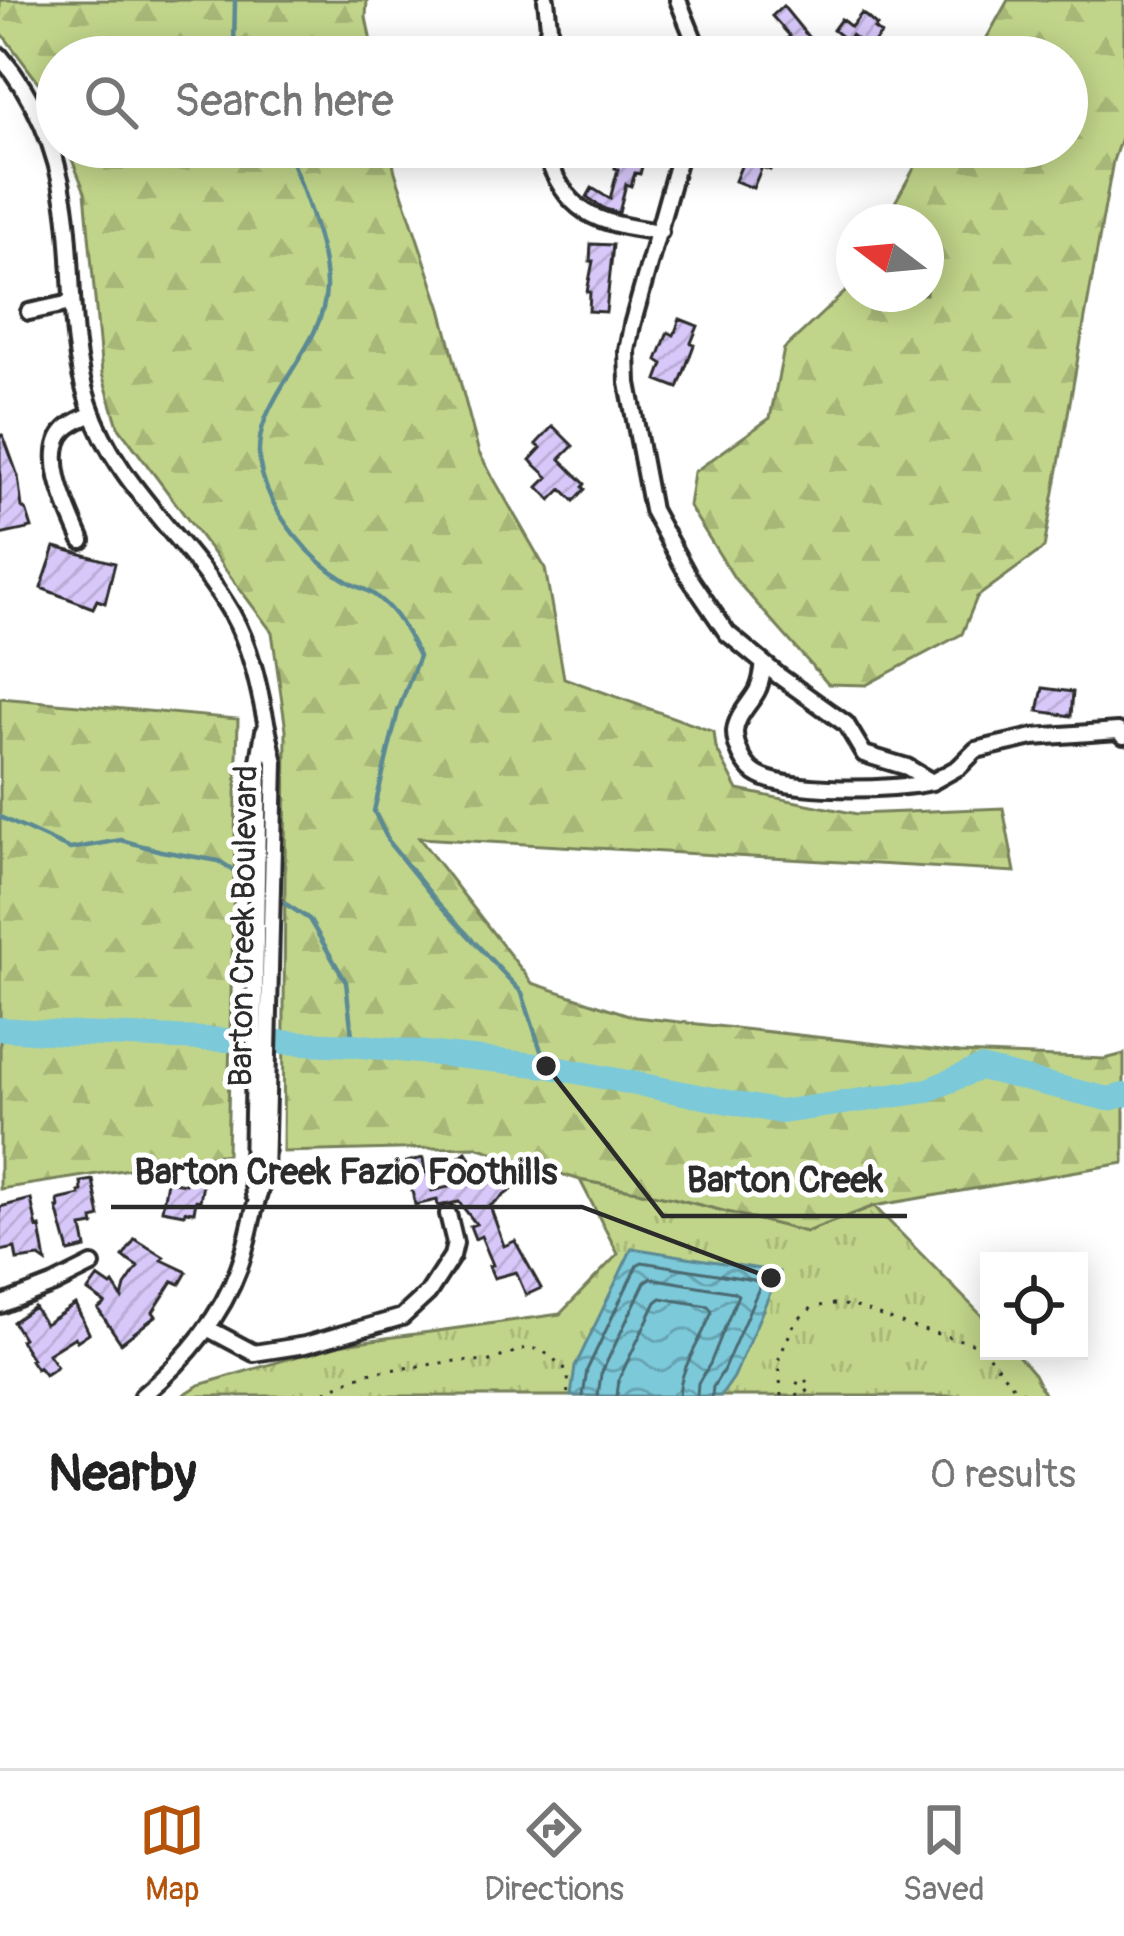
<!DOCTYPE html>
<style>
:root{--surface:#fff;--page:#f6f6f6;--text:#222;--muted:#767676;--line:#e0e0e0;--accent:#b45309}
body{margin:0;font-family:Pangolin,sans-serif;background:var(--page);color:var(--text)}
.controls{position:absolute;right:36px;bottom:36px;display:grid;overflow:hidden;border-radius:0px;box-shadow:0 6px 30px #0003}
.controls button{width:108px;height:108px;display:grid;place-items:center;padding:0;border:0;border-bottom:3px solid var(--line);background:var(--surface);color:var(--text);font:60px sans-serif}
.compass{position:absolute;left:836px;top:204px;width:108px;height:108px;border-radius:50%;background:var(--surface);box-shadow:0 6px 30px #0003;rotate:286deg}
.list{margin:0;padding:0;list-style:none}
h2{display:flex;justify-content:space-between;align-items:center;height:156px;margin:0;padding:0 48px;font-size:51px}
h2 small{font-size:39px;font-weight:400;color:var(--muted)}
.icon{flex:none;width:66px;height:66px;fill:none;stroke:currentColor;stroke-width:2;stroke-linecap:round;stroke-linejoin:round}
.map{position:relative;flex:none;width:1124px;height:1396px;overflow:hidden}
.search{position:absolute;background:var(--surface);box-shadow:0 6px 30px #0003;left:36px;right:36px;top:36px;height:132px;display:flex;align-items:center;gap:30px;box-sizing:border-box;padding:0 42px;border-radius:66px;color:var(--muted);font-size:45px}
.sheet{height:372px;background:var(--surface)}
nav{display:flex;justify-content:space-around;align-items:center;box-sizing:border-box;height:168px;border-top:3px solid var(--line);background:var(--surface);font-size:33px;color:var(--muted)}
nav a{display:grid;justify-items:center;gap:6px}
nav .on{color:var(--accent)}
.map>svg:first-child{display:block}
</style>
<div class="map">
<svg width="1124" height="1396" viewBox="0 0 1124 1396">
<defs>
<pattern id="grass-tufts" width="24" height="20" patternUnits="userSpaceOnUse" patternTransform="scale(3)"><rect width="24" height="20" fill="#c1d58a"/><path d="M3 7l-1-3M5 7V3M7 7l1-3M15 17l-1-3M17 17v-4M19 17l1-3" fill="none" stroke="#a6b777"/></pattern>
<pattern id="forest-firs" width="22" height="20" patternUnits="userSpaceOnUse" patternTransform="scale(3)"><rect width="22" height="20" fill="#c1d58a"/><path d="M5 1l3.5 6h-7zM16 11l3.5 6h-7z" fill="#a6b777"/></pattern>
<pattern id="water-waves" width="16" height="10" patternUnits="userSpaceOnUse" patternTransform="scale(3)"><rect width="16" height="10" fill="#7cc9da"/><path d="M0 5q4-4 8 0t8 0" fill="none" stroke="#66a3b1"/></pattern>
<pattern id="building-hatch" width="6" height="6" patternUnits="userSpaceOnUse" patternTransform="scale(3)"><rect width="6" height="6" fill="#d8c8fa"/><path d="M-1 1l2-2M0 6l6-6M5 7l2-2" fill="none" stroke="#baacd6"/></pattern>
</defs>
<rect width="100%" height="100%" fill="#fff"/>
<filter id="ink" filterUnits="userSpaceOnUse"><feTurbulence type="fractalNoise" baseFrequency=".00833" numOctaves="2"/><feDisplacementMap in="SourceGraphic" scale="24" xChannelSelector="R" yChannelSelector="G"/><feConvolveMatrix kernelMatrix="1 2 1 2 8 2 1 2 1" color-interpolation-filters="sRGB"/></filter>
<g filter="url(#ink)">
<!-- grass -->
<path fill="url(#grass-tufts)" stroke="#76805a" stroke-width="3" d="M 580,1180 L 673,1198 L 806,1232 L 874,1206 L 989,1323 L 989,1351 L 1014,1351 L 1034,1374 L 1045,1396 L 182,1396 L 199,1385 L 336,1345 L 560,1314 L 618,1254 Z"/>
<!-- forest -->
<path fill="url(#forest-firs)" stroke="#76805a" stroke-width="3" d="M 0,0 L 367,0 L 366,17 L 374,57 L 57,57 L 57,122 L 44,90 L 0,31 Z
M 1008,0 L 1124,0 L 1124,129 L 1113,161 L 1044,548 L 977,597 L 962,634 L 866,685 L 828,684 L 735,579 L 689,506 L 694,472 L 770,418 L 784,349 L 846,291 L 854,277 L 854,294 L 926,294 L 926,222 L 884,222 L 926,147 L 1067,147 L 1067,57 L 976,57 Z
M 67,147 L 390,147 L 395,172 L 441,309 L 479,453 L 545,568 L 564,678 L 714,732 L 716,748 L 738,790 L 857,814 L 1003,808 L 1015,872 L 419,838 L 532,983 L 635,1017 L 960,1053 L 1105,1059 L 1124,1054 L 1124,1163 L 874,1206 L 806,1232 L 673,1198 L 580,1180 L 476,1147 L 283,1152 L 286,730 L 272,632 L 118,426 L 102,374 L 85,192 Z
M 0,698 L 238,719 L 227,1154 L 0,1189 Z"/>
<!-- water -->
<path fill="url(#water-waves)" stroke="#5c8a94" stroke-width="3" d="M 632,1248 L 779,1272 L 734,1377 L 721,1396 L 571,1396 L 575,1367 Z"/>
<g fill="none" stroke-linecap="round" stroke-linejoin="round">
<!-- shore -->
<path stroke="#4b6a71" stroke-width="3" d="M 583,1396 L 587,1370 L 637,1265 L 642,1262 L 754,1280 L 759,1283 L 759,1288 L 723,1371 L 713,1387 L 712,1396
M 598,1396 L 601,1374 L 645,1282 L 651,1278 L 733,1292 L 738,1295 L 710,1364 L 698,1383 L 697,1396
M 617,1396 L 619,1379 L 656,1302 L 661,1298 L 708,1306 L 712,1311 C 703,1339 680,1366 679,1396"/>
<!-- stream -->
<path stroke="#5c8a94" stroke-width="4.5" d="M 235,0 L 234,47 L 238,57
M 286,147 C 301,184 327,249 326,288 C 324,356 242,404 262,474 C 273,515 308,558 345,580 C 355,587 368,589 377,597 C 398,613 408,634 419,656 L 398,711 L 374,811 L 390,844 L 438,903 L 522,993 L 546,1066
M 0,817 L 70,849 L 121,840 L 161,851 L 219,861 L 309,919 L 346,982 L 353,1045"/>
<!-- river -->
<path stroke="#7cc9da" stroke-width="24" d="M 0,1029 L 79,1034 L 353,1045 L 546,1066 L 780,1112 L 926,1091 L 980,1068 L 1108,1099 L 1124,1095"/>
</g>
<!-- building -->
<path fill="url(#building-hatch)" stroke="#2b2b2b" stroke-width="3" d="M 783,6 L 819,50 L 811,57 L 768,57 L 790,36 L 772,16 Z
M 862,13 L 877,26 L 874,29 L 881,34 L 869,49 L 851,35 L 847,41 L 833,30 L 841,19 L 851,27 Z
M 622,147 L 639,147 L 638,150 L 646,152 L 640,174 L 635,173 L 631,186 L 626,184 L 619,213 L 605,209 L 587,197 L 592,188 L 610,199 L 618,169 L 615,168 Z
M 749,147 L 772,147 L 768,157 L 775,159 L 770,170 L 762,167 L 753,188 L 735,181 Z
M 591,244 L 613,245 L 606,312 L 589,311 L 590,292 L 587,292 L 593,261 L 590,261 Z
M 680,319 L 698,326 L 691,343 L 694,345 L 678,388 L 657,380 L 663,364 L 657,360 L 668,332 L 674,335 Z
M 553,426 L 573,446 L 560,459 L 585,484 L 583,487 L 585,489 L 574,501 L 562,489 L 551,500 L 538,487 L 548,477 L 530,460 L 541,448 L 536,444 Z
M 0,435 L 3,435 L 18,476 L 22,507 L 27,512 L 32,528 L 0,535 Z
M 55,547 L 115,563 L 105,603 L 97,600 L 93,608 L 41,588 Z
M 1043,688 L 1073,692 L 1071,716 L 1038,711 Z
M 466,1152 L 480,1173 L 483,1171 L 485,1174 L 491,1170 L 497,1177 L 504,1172 L 515,1187 L 490,1206 L 504,1246 L 515,1241 L 541,1288 L 526,1295 L 516,1272 L 494,1278 L 489,1266 L 493,1265 L 481,1236 L 475,1239 L 470,1226 L 476,1224 L 459,1202 L 438,1206 L 437,1200 L 415,1205 L 406,1162 L 423,1158 L 425,1173 L 429,1172 L 432,1191 L 461,1184 L 457,1180 L 461,1178 L 451,1163 Z
M 187,1175 L 204,1178 L 200,1201 L 196,1200 L 194,1212 L 185,1211 L 184,1214 L 162,1210 L 167,1181 L 185,1184 Z
M 93,1180 L 100,1217 L 93,1219 L 94,1225 L 82,1227 L 86,1248 L 69,1252 L 57,1208 L 59,1208 L 58,1200 L 80,1195 L 79,1192 L 82,1191 L 81,1182 Z
M 31,1199 L 37,1228 L 40,1227 L 46,1262 L 39,1257 L 17,1260 L 15,1248 L 0,1251 L 0,1207 Z
M 135,1239 L 164,1257 L 162,1260 L 187,1272 L 180,1284 L 173,1281 L 153,1312 L 156,1316 L 121,1343 L 98,1309 L 105,1303 L 88,1291 L 98,1277 L 111,1286 L 113,1284 L 122,1298 L 125,1286 L 138,1267 L 123,1257 Z
M 75,1304 L 89,1333 L 77,1341 L 75,1337 L 48,1354 L 57,1367 L 45,1375 L 39,1367 L 36,1369 L 30,1360 L 32,1359 L 20,1340 L 23,1338 L 13,1322 L 34,1307 L 45,1324 Z"/>
<g fill="none" stroke-linecap="round" stroke-linejoin="round">
<!-- minor casing -->
<g stroke="#2b2b2b" stroke-width="22">
<path id="minor" d="M 678,0 L 701,57
M 0,56 C 36,99 57,150 65,205 C 75,271 67,339 89,404 C 115,485 190,541 232,614 C 258,660 262,712 275,762 L 265,1177 C 252,1206 250,1238 239,1268 C 220,1320 183,1362 142,1396
M 542,57 L 549,26 L 546,0
M 543,147 C 567,215 592,222 660,232
M 682,147 L 632,325 L 627,351 L 628,383 L 652,510 L 689,577 L 727,633 L 779,676 L 846,724 L 864,754 L 907,767 L 932,782 L 959,767 L 976,750 L 1033,737 L 1118,731 L 1124,736
M 29,312 L 71,303
M 82,541 C 70,513 40,455 66,429 C 73,422 84,418 92,414
M 764,664 C 762,673 762,682 757,691 C 750,704 736,716 735,732 C 735,746 744,765 755,773 C 784,794 896,790 932,782
M 254,1195 L 252,1174 L 259,761 L 264,731
M 0,1305 L 54,1284 L 92,1265
M 207,1328 L 254,1353 L 305,1345 L 402,1317 L 428,1293 L 452,1256 L 455,1243 L 448,1214"/>
</g>
<!-- path -->
<path stroke="#2b2b2b" stroke-width="3" stroke-dasharray="3 9" stroke-linecap="butt" d="M 314,1396 L 367,1373 L 456,1361 L 487,1362 L 529,1347 L 544,1352 L 564,1367 L 569,1382 L 567,1396
M 781,1396 L 779,1358 L 795,1322 L 813,1307 L 832,1304 L 853,1306 L 915,1328 L 980,1345 L 1021,1396
M 798,1396 L 796,1386 L 799,1380 L 805,1379 L 810,1389 L 802,1396"/>
<!-- minor -->
<use href="#minor" stroke="#fff" stroke-width="14"/>
</g>
</g>
<g text-anchor="middle" stroke-width="10" stroke-linejoin="round" paint-order="stroke">
<!-- street labels -->
<g font-size="33" fill="#2b2b2b" stroke="#fff">
<text transform="translate(242 926) rotate(-89)" y="12">Barton Creek Boulevard</text>
</g>
</g>
<!-- callouts -->
<path fill="none" stroke="#2b2b2b" stroke-width="4.5" d="M771 1278L582 1207H111M546 1066L663 1216H907"/>
<g fill="#2b2b2b" stroke="#fff" stroke-width="4.5">
<circle cx="771" cy="1278" r="12"/>
<circle cx="546" cy="1066" r="12"/>
</g>
<g font-size="36" text-anchor="middle" font-weight="bold" fill="#2b2b2b" stroke="#fff" stroke-width="10" stroke-linejoin="round" paint-order="stroke">
<text x="346" y="1184">Barton Creek Fazio Foothills</text>
<text x="785" y="1192">Barton Creek</text>
</g>
</svg>
<div class="controls">
<button><svg class="icon" aria-label="locate" viewBox="0 0 24 24"><circle cx="12" cy="12" r="6"/><path d="M12 2v4M12 18v4M2 12h4M18 12h4"/></svg></button>
</div>
<svg class="compass" viewBox="-18 -18 36 36"><path d="M0-13l5 13h-10z" fill="#e53935"/><path d="M0 13l5-13h-10z" fill="#767676"/></svg>
<div class="search"><svg class="icon" aria-label="search" viewBox="0 0 24 24"><circle cx="10" cy="10" r="6"/><path d="M15 15l6 6"/></svg>Search here</div>
</div>
<section class="sheet">
<h2>Nearby<small>0 results</small></h2>
<ul class="list">
</ul>
</section>
<nav>
<a class="on"><svg class="icon" aria-label="map" viewBox="0 0 24 24"><path d="M3 6l6-2 6 2 6-2v14l-6 2-6-2-6 2zM9 4v14M15 6v14"/></svg>Map</a>
<a><svg class="icon" aria-label="directions" viewBox="0 0 24 24"><path d="M12 3l9 9-9 9-9-9zM9 14v-3h6M13 9l2 2-2 2"/></svg>Directions</a>
<a><svg class="icon" aria-label="saved" viewBox="0 0 24 24"><path d="M7 4h10v16l-5-4-5 4z"/></svg>Saved</a>
</nav>
